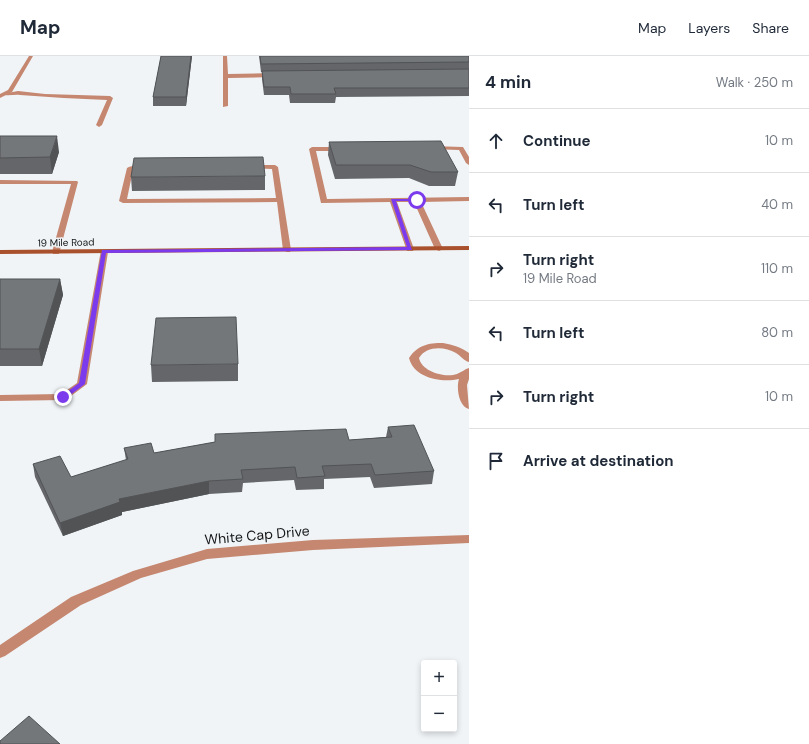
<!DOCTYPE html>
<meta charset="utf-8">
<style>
:root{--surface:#fff;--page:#f2f2f3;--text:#1f2937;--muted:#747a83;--line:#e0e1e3}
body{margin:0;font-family:"DM Sans",sans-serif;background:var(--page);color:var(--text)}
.controls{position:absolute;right:12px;bottom:12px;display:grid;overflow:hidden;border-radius:4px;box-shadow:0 2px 6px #0003}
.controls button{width:36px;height:36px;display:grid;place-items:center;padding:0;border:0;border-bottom:1px solid var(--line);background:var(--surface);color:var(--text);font:20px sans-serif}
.stop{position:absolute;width:12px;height:12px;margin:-9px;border:3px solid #7c3aed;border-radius:50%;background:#fff}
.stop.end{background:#7c3aed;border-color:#fff;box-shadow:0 1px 4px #0008}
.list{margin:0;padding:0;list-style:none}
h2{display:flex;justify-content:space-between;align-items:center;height:52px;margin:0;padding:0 16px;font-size:17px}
h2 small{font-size:13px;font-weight:400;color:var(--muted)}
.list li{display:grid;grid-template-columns:26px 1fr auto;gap:12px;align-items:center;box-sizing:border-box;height:64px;padding:0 16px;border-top:1px solid var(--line)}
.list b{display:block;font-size:15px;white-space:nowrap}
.list p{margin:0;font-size:13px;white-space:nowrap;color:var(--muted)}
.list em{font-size:13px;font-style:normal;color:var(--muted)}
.icon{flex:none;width:22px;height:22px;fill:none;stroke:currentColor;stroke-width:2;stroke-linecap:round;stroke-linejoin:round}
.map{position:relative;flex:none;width:469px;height:688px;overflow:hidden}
header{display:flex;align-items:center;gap:24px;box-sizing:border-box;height:56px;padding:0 20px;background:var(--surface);border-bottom:1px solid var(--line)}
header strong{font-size:19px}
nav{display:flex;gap:22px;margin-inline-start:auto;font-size:14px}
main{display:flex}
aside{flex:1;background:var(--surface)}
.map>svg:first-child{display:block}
</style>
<header>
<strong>Map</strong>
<nav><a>Map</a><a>Layers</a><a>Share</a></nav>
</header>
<main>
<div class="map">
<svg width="469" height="688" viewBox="0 0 469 688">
<rect width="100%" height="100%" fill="#f0f4f7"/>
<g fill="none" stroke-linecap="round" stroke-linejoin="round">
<!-- lane -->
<path fill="#c58770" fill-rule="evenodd" d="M 18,35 L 45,38 L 110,40 L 113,42 L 102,69 L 99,71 L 96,69 L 107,44 C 78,43 49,41 20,39 C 14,38 7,41 2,38 Z
M 431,90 L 463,91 L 469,101 L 469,109 L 466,107 L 459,94 L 429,93 L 428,92 Z
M 312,91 L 341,91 L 344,93 L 341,95 L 316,95 L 327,143 L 469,141 L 469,145 L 421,146 L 443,193 L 439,195 L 435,193 L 414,146 L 397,146 L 414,193 L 413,195 L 407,195 L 390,146 L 321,147 L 309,93 Z
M 251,109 L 275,109 L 278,111 L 291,194 L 290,196 L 287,196 L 283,194 L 277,146 L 123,147 L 119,145 L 127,112 C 131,109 144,109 148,112 L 145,114 L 133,114 L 127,143 L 276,142 L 272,113 L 249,112 L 249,110 Z
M 0,124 L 77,125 L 78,126 L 59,198 L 53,198 L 52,196 L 71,128 L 0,128 Z
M 101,194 L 107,194 L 108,196 L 87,328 L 67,343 L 63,344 L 0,345 L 0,339 L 61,338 L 77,327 Z"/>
<!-- street -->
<path fill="#c58770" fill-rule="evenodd" d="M 29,0 L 33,0 L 12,36 L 0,42 L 0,38 L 8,34 Z
M 223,0 L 227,0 L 228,18 L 275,17 L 278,19 L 275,21 L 228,22 L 228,50 L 223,51 Z
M 443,287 C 453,289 461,291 469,297 L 469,306 C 464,305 461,300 456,297 C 444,290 426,290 419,302 C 422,316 445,322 457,318 C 462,316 465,313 469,312 L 469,323 L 467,329 L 469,353 C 459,351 456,332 459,323 C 441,327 414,322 409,302 C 418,289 428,287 443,287 Z
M 469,479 L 469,487 L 313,494 L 207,503 L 141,522 L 81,549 L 5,600 L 0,602 L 0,589 L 71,541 L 133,515 L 207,493 L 313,484 Z"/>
<!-- secondary -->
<path fill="#a9502d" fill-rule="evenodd" d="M 469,190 L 469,194 L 0,198 L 0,194 Z"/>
</g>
<!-- wall -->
<path fill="#646669" d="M 161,0 L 192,0 L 186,50 L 153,50 L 153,41 Z
M 259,0 L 469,0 L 469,40 L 336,41 L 335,47 L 290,47 L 289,39 L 264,39 L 262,23 L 262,16 L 261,16 Z
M 0,80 L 59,96 L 52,118 L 0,118 Z
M 329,86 L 458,116 L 455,130 L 429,130 L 409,122 L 335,123 L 328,99 Z
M 265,120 L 265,134 L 132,135 L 131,121 Z
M 0,223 L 60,223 L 63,239 L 42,310 L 0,310 Z
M 238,308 L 238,325 L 152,326 L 151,309 Z
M 388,371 L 434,415 L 432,428 L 374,432 L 370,421 L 324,423 L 324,433 L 296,434 L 294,424 L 243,427 L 242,436 L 209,438 L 122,456 L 122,459 L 63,480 L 35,421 L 33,408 L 71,421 L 126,404 L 124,392 L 154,397 L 215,386 L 215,378 L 349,384 L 386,381 Z"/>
<!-- shaded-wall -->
<path fill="#515355" d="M 191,0 L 192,0 L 186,50 L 186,41 Z
M 57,80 L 59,96 L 52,118 L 50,101 Z
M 60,223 L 63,239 L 42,310 L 39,293 Z
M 209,425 L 209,438 L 122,456 L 122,459 L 63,480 L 60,467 L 119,443 Z"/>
<!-- building -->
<path fill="#74777a" stroke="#515355" d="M 161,0 L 191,0 L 186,41 L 153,41 Z
M 260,0 L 469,0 L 469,6 L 261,8 Z
M 469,13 L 469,32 L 334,32 L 336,38 L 291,38 L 290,31 L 264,31 L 262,15 Z
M 0,80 L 57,80 L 50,101 L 0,102 Z
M 441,85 L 458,116 L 431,116 L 410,109 L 336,109 L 329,86 Z
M 263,101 L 265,120 L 131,121 L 134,102 Z
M 0,223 L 60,223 L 39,293 L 0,293 Z
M 236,261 L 238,308 L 151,309 L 156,262 Z
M 414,369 L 434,415 L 375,419 L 371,408 L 322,410 L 325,420 L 297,422 L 295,411 L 241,414 L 243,423 L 209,425 L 119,443 L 120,446 L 60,467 L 33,408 L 60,400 L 71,421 L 128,403 L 124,392 L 151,387 L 154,397 L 215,386 L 215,378 L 346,373 L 349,384 L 392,381 L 388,371 Z
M 29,660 L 60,688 L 0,688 L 0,685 Z"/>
<!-- route -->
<path fill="#7c3aed" d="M 391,143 L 417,143 L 419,144 L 417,145 L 396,145 L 412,194 L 106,197 L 85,328 L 65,343 L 60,341 L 79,327 L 102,194 L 407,191 Z"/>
<g text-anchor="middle" stroke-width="3" stroke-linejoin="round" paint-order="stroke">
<!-- far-street labels -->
<g font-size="10" fill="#151617" stroke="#f0f4f7">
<text transform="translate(66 186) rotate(-1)" y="4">19 Mile Road</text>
</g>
<!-- near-street labels -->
<g font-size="14" fill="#151617" stroke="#f0f4f7">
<text transform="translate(257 479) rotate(-5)" y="5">White Cap Drive</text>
</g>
</g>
</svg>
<div class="controls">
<button>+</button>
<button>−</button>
</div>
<div class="stop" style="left:417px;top:144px"></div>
<div class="stop end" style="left:63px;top:341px"></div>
</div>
<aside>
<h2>4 min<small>Walk · 250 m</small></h2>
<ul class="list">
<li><svg class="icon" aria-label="ahead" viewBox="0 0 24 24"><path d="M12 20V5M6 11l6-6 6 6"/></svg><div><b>Continue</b></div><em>10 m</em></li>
<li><svg class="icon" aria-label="left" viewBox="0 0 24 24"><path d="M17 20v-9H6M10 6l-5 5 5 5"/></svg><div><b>Turn left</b></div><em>40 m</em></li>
<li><svg class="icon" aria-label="right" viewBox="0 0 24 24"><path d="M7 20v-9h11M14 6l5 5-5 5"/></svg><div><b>Turn right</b><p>19 Mile Road</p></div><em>110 m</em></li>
<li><svg class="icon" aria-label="left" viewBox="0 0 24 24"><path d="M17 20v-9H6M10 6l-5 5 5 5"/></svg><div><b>Turn left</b></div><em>80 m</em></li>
<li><svg class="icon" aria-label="right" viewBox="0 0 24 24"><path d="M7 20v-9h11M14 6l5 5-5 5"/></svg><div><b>Turn right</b></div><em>10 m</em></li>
<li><svg class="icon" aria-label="arrive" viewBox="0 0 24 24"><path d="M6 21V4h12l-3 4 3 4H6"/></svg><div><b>Arrive at destination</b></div></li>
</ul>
</aside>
</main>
